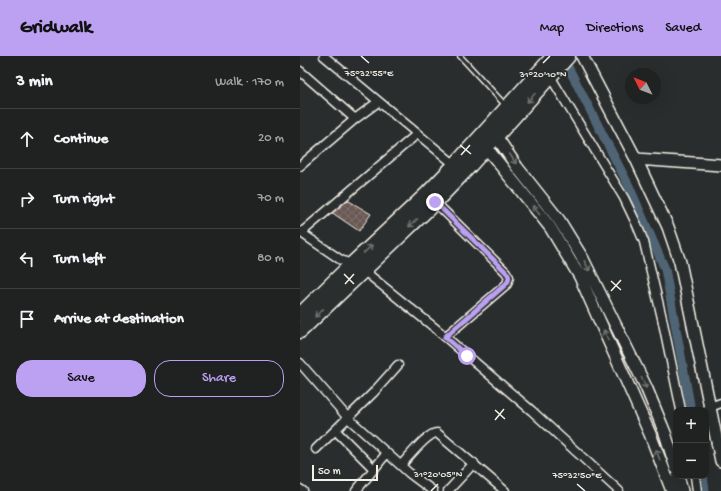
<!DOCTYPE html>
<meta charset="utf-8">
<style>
:root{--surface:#202222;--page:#282a2a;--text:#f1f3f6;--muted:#a2a4a5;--line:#3d3f40;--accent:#bca0f2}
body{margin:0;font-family:"Gochi Hand",sans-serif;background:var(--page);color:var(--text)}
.controls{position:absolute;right:12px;bottom:12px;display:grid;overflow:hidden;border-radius:8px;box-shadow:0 4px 16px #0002}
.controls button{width:36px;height:36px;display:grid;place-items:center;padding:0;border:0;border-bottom:1px solid var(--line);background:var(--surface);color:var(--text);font:20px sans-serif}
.compass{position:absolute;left:325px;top:12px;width:36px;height:36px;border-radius:50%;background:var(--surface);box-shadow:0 4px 16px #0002;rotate:312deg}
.scale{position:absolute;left:12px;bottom:10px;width:66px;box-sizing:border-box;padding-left:4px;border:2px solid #f4f1e8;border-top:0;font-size:11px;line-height:14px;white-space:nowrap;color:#f4f1e8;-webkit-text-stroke:3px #2a2d2e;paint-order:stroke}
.stop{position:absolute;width:12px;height:12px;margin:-9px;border:3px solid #bca0f2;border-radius:50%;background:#fff}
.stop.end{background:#bca0f2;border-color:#fff;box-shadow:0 1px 4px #0008}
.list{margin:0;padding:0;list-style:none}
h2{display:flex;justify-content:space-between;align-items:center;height:52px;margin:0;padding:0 16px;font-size:17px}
h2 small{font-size:13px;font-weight:400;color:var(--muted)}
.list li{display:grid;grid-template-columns:26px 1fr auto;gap:12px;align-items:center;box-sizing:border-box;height:60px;padding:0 16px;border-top:1px solid var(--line)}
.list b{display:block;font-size:15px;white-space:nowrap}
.list em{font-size:13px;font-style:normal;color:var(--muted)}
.actions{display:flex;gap:8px;padding:12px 16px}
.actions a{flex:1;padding:9px 0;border:1px solid var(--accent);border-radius:16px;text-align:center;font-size:14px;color:var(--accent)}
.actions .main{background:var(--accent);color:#111}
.icon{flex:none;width:22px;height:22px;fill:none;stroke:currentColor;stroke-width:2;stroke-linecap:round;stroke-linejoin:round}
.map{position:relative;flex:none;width:421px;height:435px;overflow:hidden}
header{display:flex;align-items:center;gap:24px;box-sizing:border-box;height:56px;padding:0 20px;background:var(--accent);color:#111}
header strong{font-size:19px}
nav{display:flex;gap:22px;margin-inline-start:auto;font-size:14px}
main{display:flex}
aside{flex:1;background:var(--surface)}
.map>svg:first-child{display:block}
</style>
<header>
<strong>Gridwalk</strong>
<nav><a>Map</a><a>Directions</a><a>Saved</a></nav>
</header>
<main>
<aside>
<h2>3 min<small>Walk · 170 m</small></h2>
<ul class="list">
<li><svg class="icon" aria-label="ahead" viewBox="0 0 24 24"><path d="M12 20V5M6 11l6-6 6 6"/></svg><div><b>Continue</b></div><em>20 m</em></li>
<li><svg class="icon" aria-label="right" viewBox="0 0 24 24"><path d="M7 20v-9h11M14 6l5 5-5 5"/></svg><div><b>Turn right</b></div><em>70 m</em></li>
<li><svg class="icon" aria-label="left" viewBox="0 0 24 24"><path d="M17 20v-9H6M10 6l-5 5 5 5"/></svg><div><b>Turn left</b></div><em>80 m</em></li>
<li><svg class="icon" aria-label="arrive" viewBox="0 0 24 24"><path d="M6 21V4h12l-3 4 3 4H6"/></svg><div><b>Arrive at destination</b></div></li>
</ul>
<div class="actions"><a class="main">Save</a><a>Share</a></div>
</aside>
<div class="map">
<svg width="421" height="435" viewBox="0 0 421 435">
<defs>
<pattern id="building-cross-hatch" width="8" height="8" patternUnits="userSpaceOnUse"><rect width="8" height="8" fill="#6b5954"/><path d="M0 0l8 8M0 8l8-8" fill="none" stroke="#81716d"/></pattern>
</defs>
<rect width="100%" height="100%" fill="#2a2d2e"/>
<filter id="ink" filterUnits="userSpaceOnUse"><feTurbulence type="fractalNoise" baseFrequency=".025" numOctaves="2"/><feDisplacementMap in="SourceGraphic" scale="8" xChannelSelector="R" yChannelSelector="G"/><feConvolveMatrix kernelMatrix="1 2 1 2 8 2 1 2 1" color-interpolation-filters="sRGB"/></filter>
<g filter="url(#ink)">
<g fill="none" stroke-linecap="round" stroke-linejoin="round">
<!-- canal -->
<path stroke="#506574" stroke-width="9" d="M 263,1 L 329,130 L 365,213 L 391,354
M 403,420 L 405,435"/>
</g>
<!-- building -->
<path fill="url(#building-cross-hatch)" stroke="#f4f1e8" d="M 44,142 L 71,158 L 59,175 L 31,156 Z"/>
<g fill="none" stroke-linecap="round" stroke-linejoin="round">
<!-- lane casing -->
<g stroke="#f4f1e8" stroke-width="7">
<path id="lane" d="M 160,0 L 206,50"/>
</g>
<!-- street casing -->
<g stroke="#f4f1e8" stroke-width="11">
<path id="street" d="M 24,0 L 155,109
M 0,15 L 55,63
M 250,20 L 324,142 L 337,169 L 344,186 L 362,262 L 381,354
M 0,110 L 55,63 L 78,46
M 135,146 L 206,216 L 209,221 L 207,228 L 145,281
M 0,176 L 41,204 L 63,214 L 135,272 L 232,355 L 319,435
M 1,177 L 117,78
M 0,307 L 48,362 L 109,417 L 133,435
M 410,351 L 421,347
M 35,374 L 73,412
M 16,393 L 73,337 L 98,309
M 101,409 C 109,401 127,377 137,377 L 205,435
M 395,420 L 397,435
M 0,433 L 3,435
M 56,435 L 87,397
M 148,435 L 174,407"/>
</g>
<!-- secondary casing -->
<g stroke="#f4f1e8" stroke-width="14">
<path id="secondary" d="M 282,0 L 336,103 L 368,171 L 380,206 L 421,405
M 192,74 L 217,111 L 259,164 L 283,203 L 346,331 L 365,377 L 376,412
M 181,85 L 250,171 L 280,221 L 350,378 L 372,435
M 336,103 L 421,109
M 378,420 L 382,435"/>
</g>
<!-- highway casing -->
<g stroke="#f4f1e8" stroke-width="17">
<path id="highway" d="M 0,259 L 51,209 L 127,138 L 155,109 L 254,0
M 0,275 L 135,146 L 163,117 L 268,0"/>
</g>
<!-- lane -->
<use href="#lane" stroke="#2a2d2e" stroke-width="4"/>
<!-- street -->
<use href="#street" stroke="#2a2d2e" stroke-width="8"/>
<!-- secondary -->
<use href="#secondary" stroke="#2a2d2e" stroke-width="11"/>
<!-- highway -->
<use href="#highway" stroke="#2a2d2e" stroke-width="14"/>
</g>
<!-- one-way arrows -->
<defs><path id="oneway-shaft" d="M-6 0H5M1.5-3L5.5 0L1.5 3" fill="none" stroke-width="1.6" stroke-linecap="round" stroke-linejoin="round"/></defs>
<g stroke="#71726f">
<use href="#oneway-shaft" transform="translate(231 42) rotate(132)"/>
<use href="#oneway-shaft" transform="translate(213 103) rotate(57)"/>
<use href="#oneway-shaft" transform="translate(236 154) rotate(-128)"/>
<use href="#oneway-shaft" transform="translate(113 167) rotate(137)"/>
<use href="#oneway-shaft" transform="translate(68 193) rotate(-43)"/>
<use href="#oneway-shaft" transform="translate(287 210) rotate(63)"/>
<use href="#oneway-shaft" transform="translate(19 257) rotate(136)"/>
<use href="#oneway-shaft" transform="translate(306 279) rotate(-114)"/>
<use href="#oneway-shaft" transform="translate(344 327) rotate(64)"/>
<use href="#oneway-shaft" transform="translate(358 399) rotate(-111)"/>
</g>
</g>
<g fill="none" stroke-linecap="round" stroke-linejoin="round" filter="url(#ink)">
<!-- route -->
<path stroke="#bca0f2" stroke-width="5" d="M 135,146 L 206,216 C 210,220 210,223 206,228 L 145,281 L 167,300"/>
</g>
<!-- ticks -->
<path fill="none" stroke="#f4f1e8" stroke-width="1.5" d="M 61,0 L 69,7M 243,7 L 250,0M 160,89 L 171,98M 161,99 L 170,89M 44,218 L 54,228M 311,225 L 321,234M 45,228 L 54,218M 311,235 L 321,224M 195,354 L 205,363M 195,364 L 204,353M 277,428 L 285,435M 131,435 L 138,428"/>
<g font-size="10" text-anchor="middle" fill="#f4f1e8" stroke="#2a2d2e" stroke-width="4" stroke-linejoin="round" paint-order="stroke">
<text x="69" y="20">75°32'55"E</text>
<text x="243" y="21">31°20'10"N</text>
<text x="138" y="421">31°20'05"N</text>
<text x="277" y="422">75°32'50"E</text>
</g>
</svg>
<div class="controls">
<button>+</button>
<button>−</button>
</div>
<svg class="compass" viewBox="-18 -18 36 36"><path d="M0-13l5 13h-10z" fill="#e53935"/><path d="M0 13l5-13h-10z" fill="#a2a4a5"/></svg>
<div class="scale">50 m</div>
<div class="stop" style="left:167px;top:300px"></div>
<div class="stop end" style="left:135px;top:146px"></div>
</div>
</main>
